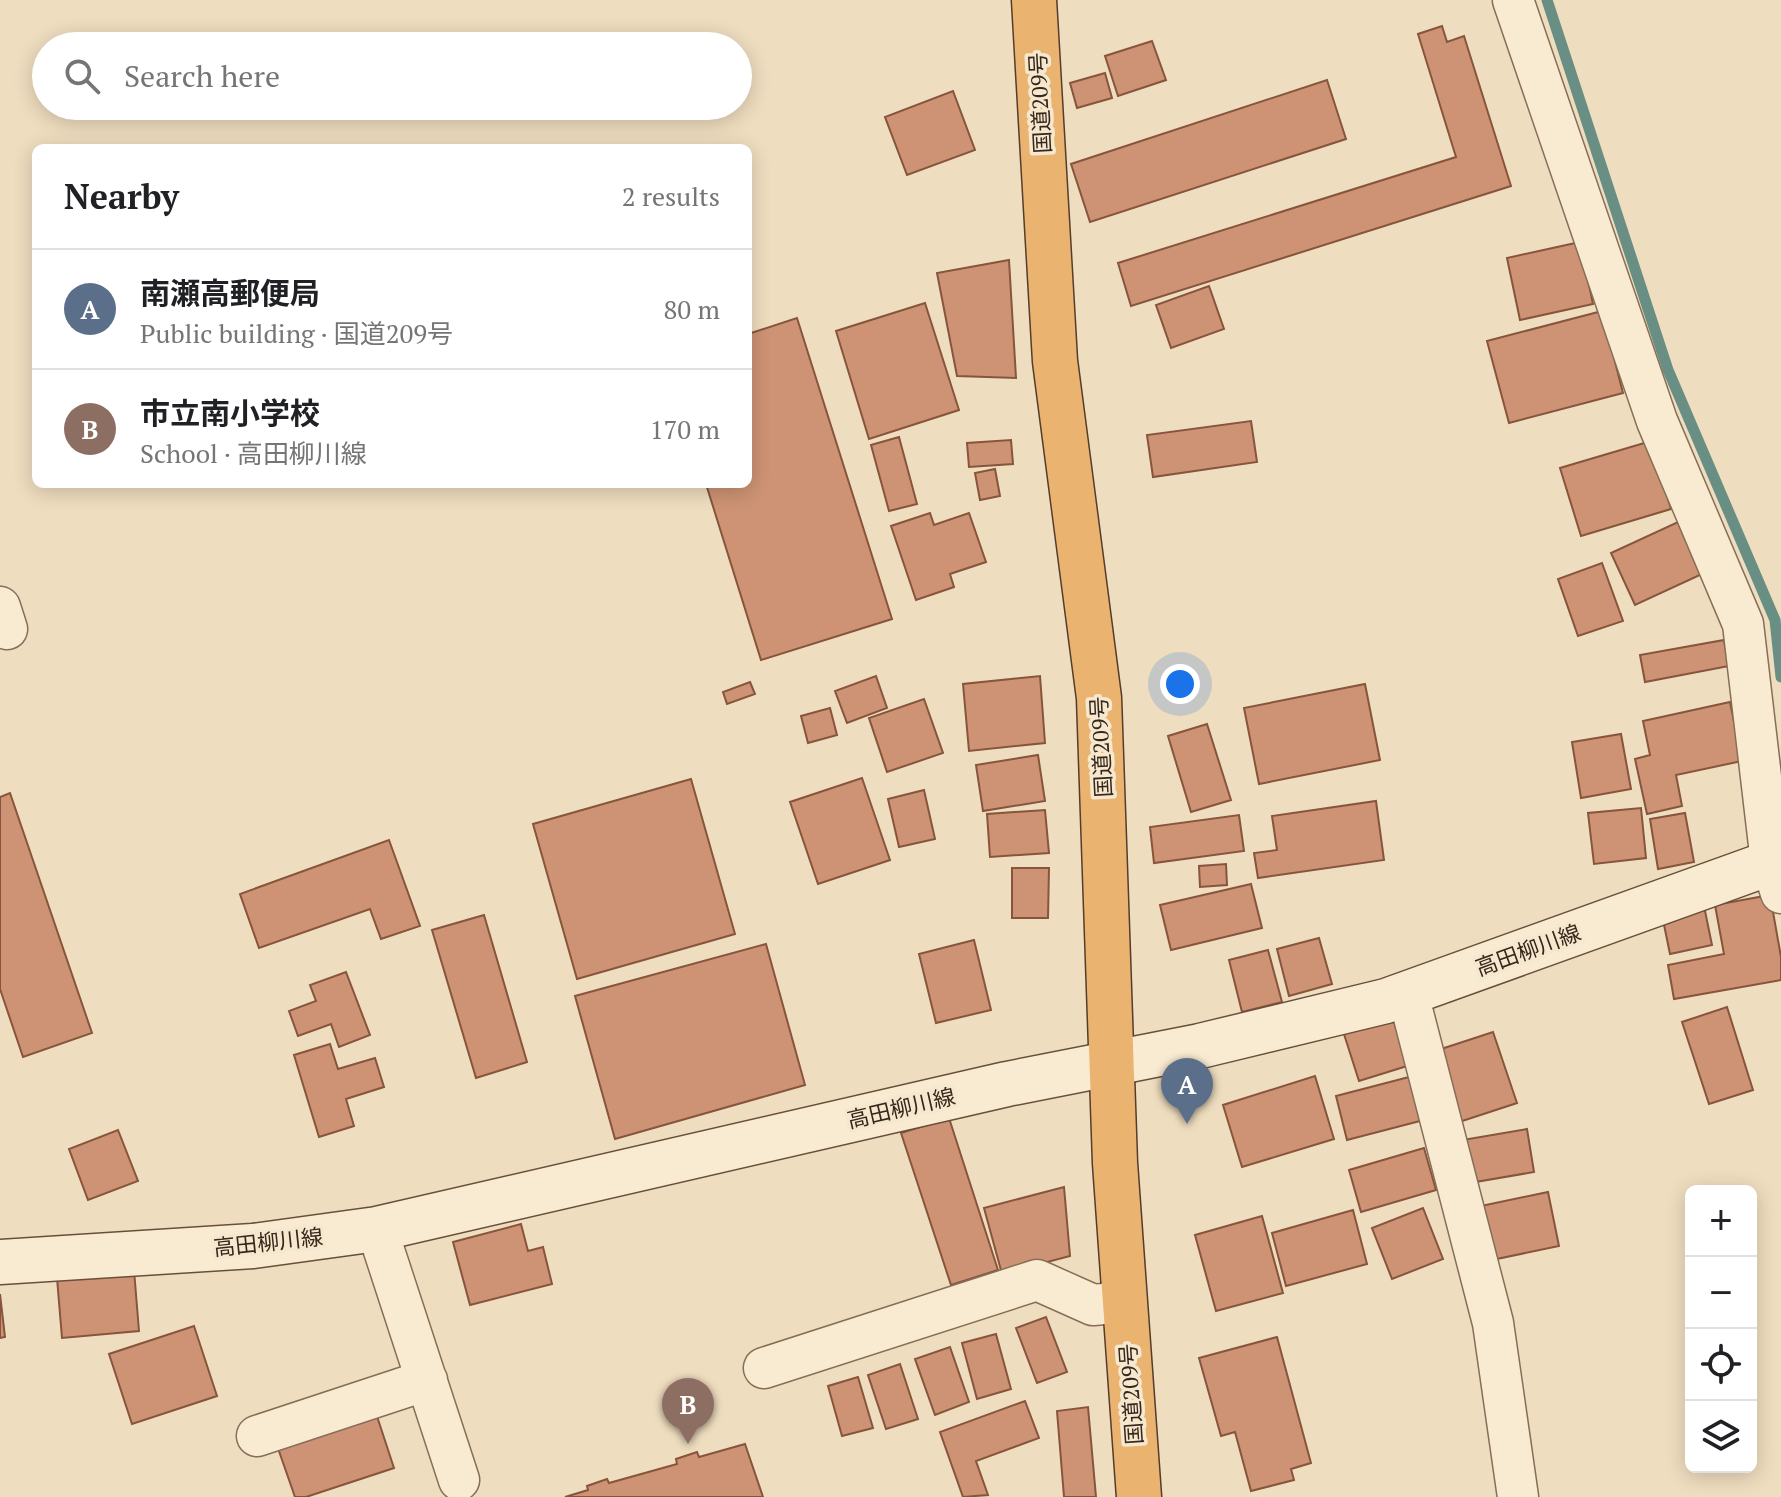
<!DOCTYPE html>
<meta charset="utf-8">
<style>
:root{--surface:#fff;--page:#f6f6f6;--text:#202124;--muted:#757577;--line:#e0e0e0;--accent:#98262e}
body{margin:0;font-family:"PT Serif","Noto Sans JP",serif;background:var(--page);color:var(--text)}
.controls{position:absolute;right:24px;bottom:24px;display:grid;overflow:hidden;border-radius:12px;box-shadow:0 4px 20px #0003}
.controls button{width:72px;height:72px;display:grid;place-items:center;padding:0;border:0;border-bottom:2px solid var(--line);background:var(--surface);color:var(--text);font:40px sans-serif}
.you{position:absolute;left:1180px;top:684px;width:28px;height:28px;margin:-20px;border:6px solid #fff;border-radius:50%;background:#1a73e8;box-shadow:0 0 0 12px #1a73e833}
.badge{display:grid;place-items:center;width:52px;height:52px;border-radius:50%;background:var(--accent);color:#fff;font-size:26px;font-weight:700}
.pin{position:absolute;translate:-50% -66px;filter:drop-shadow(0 2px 4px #0008)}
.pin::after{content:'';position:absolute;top:42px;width:28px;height:24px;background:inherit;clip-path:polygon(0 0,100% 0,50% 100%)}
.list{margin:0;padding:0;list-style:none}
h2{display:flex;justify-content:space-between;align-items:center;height:104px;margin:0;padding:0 32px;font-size:34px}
h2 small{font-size:26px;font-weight:400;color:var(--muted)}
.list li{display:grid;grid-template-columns:52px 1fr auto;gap:24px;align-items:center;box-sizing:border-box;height:120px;padding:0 32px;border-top:2px solid var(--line)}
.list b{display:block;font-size:30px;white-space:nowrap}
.list p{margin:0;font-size:26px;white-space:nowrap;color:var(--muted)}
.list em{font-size:26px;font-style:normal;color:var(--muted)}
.icon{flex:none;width:44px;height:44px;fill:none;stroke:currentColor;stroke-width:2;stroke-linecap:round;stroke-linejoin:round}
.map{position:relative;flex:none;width:1781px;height:1497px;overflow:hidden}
.search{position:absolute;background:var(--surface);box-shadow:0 4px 20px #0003;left:32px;top:32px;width:720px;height:88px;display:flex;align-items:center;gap:20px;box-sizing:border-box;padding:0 28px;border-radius:44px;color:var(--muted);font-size:30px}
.panel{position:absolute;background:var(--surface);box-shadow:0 4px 20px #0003;left:32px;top:144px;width:720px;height:344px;border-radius:12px}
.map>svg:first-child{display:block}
</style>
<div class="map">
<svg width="1781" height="1497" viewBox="0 0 1781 1497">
<rect width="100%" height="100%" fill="#efddbf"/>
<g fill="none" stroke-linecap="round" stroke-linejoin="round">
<!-- stream -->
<path stroke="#698e83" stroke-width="11" d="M 1547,0 L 1668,370 L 1775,620 L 1781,677"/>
</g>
<!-- building -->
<path fill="#ce9374" stroke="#87553c" stroke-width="2" d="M 1442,26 L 1447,42 L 1464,36 L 1511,186 L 1131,306 L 1118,263 L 1456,157 L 1418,34 Z
M 1152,41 L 1166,80 L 1118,96 L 1105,56 Z
M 1105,73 L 1112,98 L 1077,108 L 1070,83 Z
M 1327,80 L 1346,139 L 1090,222 L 1071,164 Z
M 953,91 L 975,150 L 907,175 L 885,117 Z
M 1580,242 L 1593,304 L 1520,320 L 1507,258 Z
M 1009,260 L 1016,378 L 957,376 L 937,273 Z
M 1209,286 L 1224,329 L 1171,348 L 1156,305 Z
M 925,303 L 959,410 L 869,439 L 836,331 Z
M 1602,311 L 1623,393 L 1509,423 L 1487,341 Z
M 797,318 L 892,619 L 761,660 L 706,484 L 748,484 L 748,334 Z
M 1251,421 L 1257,462 L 1153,477 L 1147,435 Z
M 899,437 L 917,504 L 889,511 L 871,445 Z
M 1011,440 L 1013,464 L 969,467 L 967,443 Z
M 1651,441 L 1671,509 L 1581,536 L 1560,468 Z
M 995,469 L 1000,496 L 980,500 L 975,473 Z
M 930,513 L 934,525 L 969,513 L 986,562 L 950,574 L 954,587 L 916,600 L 891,526 Z
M 1678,522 L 1702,574 L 1635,605 L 1611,553 Z
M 1602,563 L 1623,621 L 1578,636 L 1558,579 Z
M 1724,640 L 1729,666 L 1645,682 L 1640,655 Z
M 876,676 L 887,708 L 847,723 L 835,691 Z
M 1040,676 L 1045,743 L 969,751 L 963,684 Z
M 750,682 L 755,694 L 727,704 L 723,692 Z
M 1365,684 L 1380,760 L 1259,784 L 1244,708 Z
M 924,699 L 943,753 L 887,772 L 869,718 Z
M 1730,702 L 1742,761 L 1676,775 L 1682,806 L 1647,814 L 1635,759 L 1650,755 L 1643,721 Z
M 830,708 L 837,735 L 808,743 L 801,716 Z
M 1207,724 L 1231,800 L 1191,812 L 1168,736 Z
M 1621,734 L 1631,789 L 1581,798 L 1572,742 Z
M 1038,755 L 1045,801 L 983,811 L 976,765 Z
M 862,778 L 890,860 L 818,884 L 790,802 Z
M 691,779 L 735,934 L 577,979 L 533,824 Z
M 924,790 L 935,839 L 899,847 L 888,799 Z
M 10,793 L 92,1033 L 23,1057 L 0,989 L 0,797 Z
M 1376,801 L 1384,860 L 1258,878 L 1254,853 L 1277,850 L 1272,816 Z
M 1641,808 L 1646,858 L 1594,864 L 1588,813 Z
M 1045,810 L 1049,853 L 990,857 L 987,814 Z
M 1685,813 L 1694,862 L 1658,869 L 1650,819 Z
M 1239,815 L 1244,851 L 1154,863 L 1150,827 Z
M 389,840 L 420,926 L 381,939 L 370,909 L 259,948 L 240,894 Z
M 1226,864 L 1227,885 L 1200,887 L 1199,866 Z
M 1012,868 L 1049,868 L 1048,918 L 1012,918 Z
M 1251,884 L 1262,928 L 1171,950 L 1160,905 Z
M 1770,895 L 1781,957 L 1781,980 L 1674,999 L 1668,965 L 1724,954 L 1715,905 Z
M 1704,906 L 1712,945 L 1670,954 L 1662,915 Z
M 484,915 L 527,1062 L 476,1078 L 432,930 Z
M 1319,938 L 1332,984 L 1289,996 L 1277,949 Z
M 974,940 L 991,1010 L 936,1023 L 919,954 Z
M 766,944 L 805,1085 L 615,1139 L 575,996 Z
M 1268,950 L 1282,1002 L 1242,1012 L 1229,960 Z
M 346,972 L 370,1035 L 339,1047 L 331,1024 L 298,1036 L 289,1011 L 316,1001 L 310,985 Z
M 1727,1007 L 1753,1090 L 1709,1104 L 1682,1022 Z
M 1392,1015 L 1407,1066 L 1359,1081 L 1343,1031 Z
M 1493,1032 L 1517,1103 L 1447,1126 L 1423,1055 Z
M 330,1044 L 338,1069 L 375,1058 L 384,1087 L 346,1099 L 354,1126 L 319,1137 L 294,1055 Z
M 1315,1076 L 1334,1139 L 1242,1167 L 1223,1105 Z
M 1409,1077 L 1420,1121 L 1347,1140 L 1336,1096 Z
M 949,1118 L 998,1270 L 951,1285 L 901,1133 Z
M 1527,1129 L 1534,1172 L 1452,1186 L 1445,1143 Z
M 118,1130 L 138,1181 L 88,1200 L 69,1149 Z
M 1424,1148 L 1436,1190 L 1361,1212 L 1349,1170 Z
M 1064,1187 L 1070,1256 L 1002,1274 L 984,1208 Z
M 1548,1192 L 1559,1246 L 1492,1260 L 1481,1206 Z
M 1423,1208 L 1443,1259 L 1392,1279 L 1372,1228 Z
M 1353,1210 L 1367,1264 L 1286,1286 L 1272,1233 Z
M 1262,1216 L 1283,1293 L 1216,1311 L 1195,1235 Z
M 521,1224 L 528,1251 L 543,1247 L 552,1284 L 470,1305 L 453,1242 Z
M 134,1270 L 139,1331 L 62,1338 L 57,1278 Z
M 0,1294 L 5,1337 L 0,1338 Z
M 1046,1317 L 1067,1372 L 1037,1383 L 1016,1328 Z
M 194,1326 L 217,1396 L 132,1424 L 109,1354 Z
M 996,1334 L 1011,1389 L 977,1399 L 962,1343 Z
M 1277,1337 L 1311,1463 L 1291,1469 L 1294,1480 L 1251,1491 L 1235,1432 L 1221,1436 L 1199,1358 Z
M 950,1347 L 969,1402 L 935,1415 L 915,1359 Z
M 900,1364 L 918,1419 L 886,1429 L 868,1375 Z
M 858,1377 L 873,1428 L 842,1436 L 828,1386 Z
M 372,1401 L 394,1468 L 306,1497 L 295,1497 L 273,1434 Z
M 1025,1401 L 1039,1438 L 976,1461 L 988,1495 L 963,1497 L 940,1432 Z
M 1088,1407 L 1096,1497 L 1064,1497 L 1057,1411 Z
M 745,1444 L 763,1497 L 565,1497 L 588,1490 L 587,1486 L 607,1479 L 609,1483 L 677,1464 L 676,1459 L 697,1452 L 699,1457 Z"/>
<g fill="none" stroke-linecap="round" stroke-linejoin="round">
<!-- minor casing -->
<g stroke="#876e57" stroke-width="43">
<path id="minor" d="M 1513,0 L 1657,421 L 1743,624 L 1771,862 L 1781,893
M 0,607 L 7,629
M 1408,994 L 1493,1323 L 1518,1497
M 377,1229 L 459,1480
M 764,1368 L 1037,1280 L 1093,1305 L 1125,1302
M 257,1436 L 427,1380"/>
</g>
<!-- secondary casing -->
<g stroke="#694f3a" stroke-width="47">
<path id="secondary" d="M 0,1262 L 253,1246 L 377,1229 L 1007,1084 L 1200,1046 L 1386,1001 L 1781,859"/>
</g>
<!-- trunk casing -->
<g stroke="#553c2c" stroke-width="47">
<path id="trunk" d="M 1034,0 L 1055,361 L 1099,698 L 1115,1163 L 1139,1497"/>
</g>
<!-- minor -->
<use href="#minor" stroke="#f9ebd2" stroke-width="40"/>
<!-- secondary -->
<use href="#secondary" stroke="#f9ebd2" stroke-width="44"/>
<!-- trunk -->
<use href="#trunk" stroke="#eab370" stroke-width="44"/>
</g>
<g text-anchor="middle" stroke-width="7" stroke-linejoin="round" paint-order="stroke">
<!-- street labels -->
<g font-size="22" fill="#36271c" stroke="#f6e8ce">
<text transform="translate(1040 103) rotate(-93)" y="8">国道209号</text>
<text transform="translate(1101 747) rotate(-93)" y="8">国道209号</text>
<text transform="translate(1528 950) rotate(-20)" y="8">高田柳川線</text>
<text transform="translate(901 1108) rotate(-13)" y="8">高田柳川線</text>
<text transform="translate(268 1242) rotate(-6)" y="8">高田柳川線</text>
<text transform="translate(1131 1394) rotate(-94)" y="8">国道209号</text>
</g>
</g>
</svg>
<div class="controls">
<button>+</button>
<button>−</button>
<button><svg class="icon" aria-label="locate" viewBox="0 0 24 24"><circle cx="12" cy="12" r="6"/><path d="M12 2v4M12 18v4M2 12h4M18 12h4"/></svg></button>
<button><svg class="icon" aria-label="layers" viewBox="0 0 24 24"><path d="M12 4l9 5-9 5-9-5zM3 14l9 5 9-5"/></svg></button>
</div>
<div class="you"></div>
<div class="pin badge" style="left:1187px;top:1124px;background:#5c6f8a">A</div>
<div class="pin badge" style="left:688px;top:1444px;background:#8d6e63">B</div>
<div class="search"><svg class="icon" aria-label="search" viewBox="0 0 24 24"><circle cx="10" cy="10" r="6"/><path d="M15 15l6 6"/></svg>Search here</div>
<section class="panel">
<h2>Nearby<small>2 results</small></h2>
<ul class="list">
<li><span class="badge" style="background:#5c6f8a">A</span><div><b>南瀬高郵便局</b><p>Public building · 国道209号</p></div><em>80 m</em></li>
<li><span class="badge" style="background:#8d6e63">B</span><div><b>市立南小学校</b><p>School · 高田柳川線</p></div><em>170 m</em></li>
</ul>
</section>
</div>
